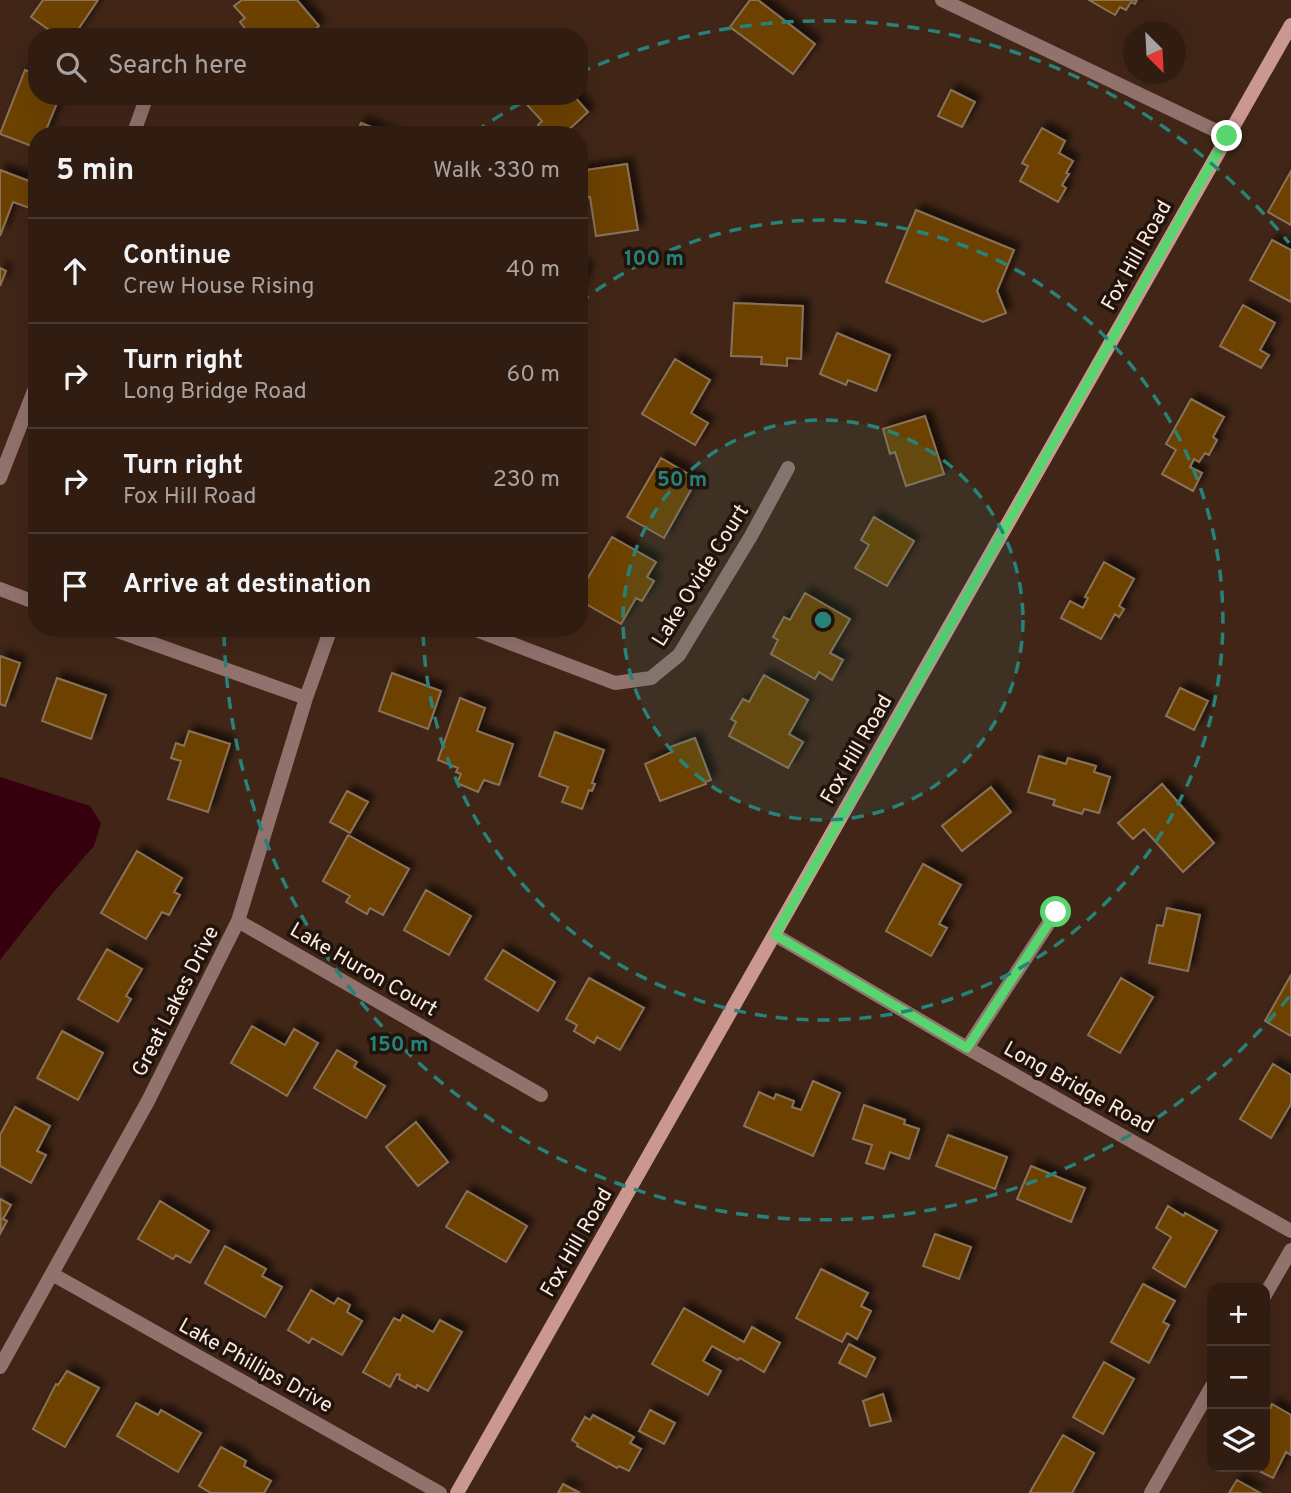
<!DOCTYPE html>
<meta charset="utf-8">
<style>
:root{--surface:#311c11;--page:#3d291f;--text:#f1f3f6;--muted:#a8a19f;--line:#4c3a31}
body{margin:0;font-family:Overpass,sans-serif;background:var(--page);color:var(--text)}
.controls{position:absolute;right:21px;bottom:21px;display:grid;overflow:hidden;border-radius:14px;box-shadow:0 7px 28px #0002}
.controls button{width:63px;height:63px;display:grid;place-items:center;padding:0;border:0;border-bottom:2px solid var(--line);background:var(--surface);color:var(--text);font:35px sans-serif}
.compass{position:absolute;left:1123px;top:21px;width:63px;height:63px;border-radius:50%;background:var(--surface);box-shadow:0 7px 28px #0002;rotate:156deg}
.stop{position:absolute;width:21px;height:21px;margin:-16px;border:5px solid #58d56f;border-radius:50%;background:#fff}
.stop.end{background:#58d56f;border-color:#fff;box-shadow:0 2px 7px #0008}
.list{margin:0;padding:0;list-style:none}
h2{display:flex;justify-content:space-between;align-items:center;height:91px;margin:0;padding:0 28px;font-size:30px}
h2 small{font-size:23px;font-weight:400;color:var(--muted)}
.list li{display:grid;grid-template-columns:46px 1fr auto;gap:21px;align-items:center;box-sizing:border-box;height:105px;padding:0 28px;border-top:2px solid var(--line)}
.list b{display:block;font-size:26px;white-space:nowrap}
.list p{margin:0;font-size:23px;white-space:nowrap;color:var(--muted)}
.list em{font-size:23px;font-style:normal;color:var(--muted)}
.icon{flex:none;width:38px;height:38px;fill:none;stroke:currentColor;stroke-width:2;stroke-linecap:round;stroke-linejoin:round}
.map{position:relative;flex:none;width:1291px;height:1493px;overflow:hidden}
.search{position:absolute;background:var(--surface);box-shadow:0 7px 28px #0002;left:28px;top:28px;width:560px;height:77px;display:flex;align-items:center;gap:18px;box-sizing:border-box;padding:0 24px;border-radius:28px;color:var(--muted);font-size:26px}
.panel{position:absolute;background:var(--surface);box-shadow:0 7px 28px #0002;left:28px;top:126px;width:560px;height:511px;border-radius:28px}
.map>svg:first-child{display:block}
</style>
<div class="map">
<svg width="1291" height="1493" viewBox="0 0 1291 1493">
<defs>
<filter id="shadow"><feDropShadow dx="6" dy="-6" stdDeviation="3.5" flood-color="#0009"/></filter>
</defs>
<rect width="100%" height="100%" fill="#412617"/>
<!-- water -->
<path fill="#36000f" d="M 0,777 L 90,806 L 101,823 L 94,846 L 52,894 L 0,960 Z"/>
<!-- building -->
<path fill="#6d4203" stroke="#8a7259" stroke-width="2" filter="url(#shadow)" d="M 43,0 L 98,0 L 73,37 L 59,37 L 31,17 Z
M 242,0 L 297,0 L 319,26 L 306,37 L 252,37 L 240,22 L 245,18 L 234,6 Z
M 750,0 L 758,0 L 815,44 L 793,74 L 730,27 Z
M 1089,0 L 1137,0 L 1135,4 L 1131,2 L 1126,10 L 1120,7 L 1115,15 Z
M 25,70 L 37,75 L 37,96 L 60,96 L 44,135 L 37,135 L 37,148 L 0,134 Z
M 951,90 L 975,102 L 962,127 L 938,116 Z
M 433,96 L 459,96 L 435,104 Z
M 519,96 L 574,96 L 588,112 L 563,135 L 547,135 L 538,125 L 542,121 Z
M 361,123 L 392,135 L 356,135 Z
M 1042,128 L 1065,141 L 1059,153 L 1073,161 L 1066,173 L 1069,174 L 1062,185 L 1066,188 L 1058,202 L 1020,181 L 1028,166 L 1022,163 Z
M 627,164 L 638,230 L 596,236 L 590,197 L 579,199 L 579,171 Z
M 0,170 L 37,184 L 37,191 L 30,208 L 13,202 L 0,236 Z
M 1291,171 L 1291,225 L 1268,212 Z
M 916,210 L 1014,250 L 997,291 L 1006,313 L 983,322 L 886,282 Z
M 1272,240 L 1291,250 L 1291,302 L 1250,280 Z
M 579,265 L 587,268 L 579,294 Z
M 0,268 L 6,271 L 0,286 Z
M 734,303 L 803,306 L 801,359 L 787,358 L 787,366 L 761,364 L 762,357 L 731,356 Z
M 1243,305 L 1275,323 L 1260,350 L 1269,355 L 1261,368 L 1220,346 Z
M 837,333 L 890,355 L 876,391 L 848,380 L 846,385 L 820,374 Z
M 675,359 L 710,380 L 691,413 L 708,423 L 695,445 L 642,414 Z
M 1191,399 L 1224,417 L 1213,437 L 1217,440 L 1209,455 L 1205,453 L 1199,462 L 1194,459 L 1190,467 L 1202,473 L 1193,491 L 1162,474 L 1176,450 L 1166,444 Z
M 925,416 L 944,474 L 906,486 L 895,452 L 890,454 L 883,429 Z
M 661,458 L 697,479 L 664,538 L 627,517 Z
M 874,517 L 914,541 L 887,586 L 855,568 L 869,545 L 861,540 Z
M 612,537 L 656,562 L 647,577 L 654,581 L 642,601 L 636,598 L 621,624 L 579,600 L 579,593 Z
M 1104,562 L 1134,579 L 1119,606 L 1124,609 L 1119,617 L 1115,614 L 1101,639 L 1061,618 L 1070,601 L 1083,608 L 1088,598 L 1085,597 Z
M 805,593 L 850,619 L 830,653 L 843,660 L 832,680 L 819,672 L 815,679 L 771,654 L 778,640 L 773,637 L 784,617 L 790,620 Z
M 0,656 L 20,663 L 5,706 L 0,704 Z
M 392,673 L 441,691 L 428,729 L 379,711 Z
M 764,675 L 808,700 L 789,734 L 803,742 L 788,768 L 729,736 L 736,722 L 731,719 L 743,699 L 749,702 Z
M 57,678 L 106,695 L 91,739 L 42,721 Z
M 1180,688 L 1208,701 L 1194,730 L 1166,716 Z
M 460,698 L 485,708 L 477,731 L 513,744 L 499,785 L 484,780 L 478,792 L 457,783 L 461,774 L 456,772 L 458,768 L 438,760 Z
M 189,731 L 230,744 L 208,812 L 168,799 L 181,761 L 171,758 L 176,743 L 184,746 Z
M 555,732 L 604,750 L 592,783 L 595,784 L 592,791 L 589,790 L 582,809 L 562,802 L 568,787 L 539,776 Z
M 695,738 L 711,780 L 705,782 L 706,784 L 660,801 L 645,764 L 672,752 L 670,747 Z
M 1039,756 L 1066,764 L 1068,758 L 1096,766 L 1094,772 L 1110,777 L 1099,813 L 1084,809 L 1082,814 L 1053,805 L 1055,800 L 1028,792 Z
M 1162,784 L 1214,843 L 1183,872 L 1144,829 L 1133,839 L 1118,823 Z
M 991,787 L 1011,812 L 962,851 L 942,826 Z
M 347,791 L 368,802 L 350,833 L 330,822 Z
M 348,835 L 409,869 L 383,915 L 370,908 L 367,914 L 346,902 L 350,896 L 323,881 Z
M 137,851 L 182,878 L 174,892 L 180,895 L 169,915 L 162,912 L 146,939 L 101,913 Z
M 923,864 L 961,885 L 939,924 L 947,928 L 931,956 L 886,931 Z
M 426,890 L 471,916 L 449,955 L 404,930 Z
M 1167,908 L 1200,915 L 1188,971 L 1149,963 L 1157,925 L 1163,926 Z
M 107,949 L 142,969 L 126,996 L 131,999 L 118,1022 L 78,999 Z
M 503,950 L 555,982 L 538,1011 L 485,979 Z
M 1291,975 L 1291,1036 L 1265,1021 Z
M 589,978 L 644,1008 L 620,1050 L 597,1037 L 594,1043 L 574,1031 L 577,1025 L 566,1019 Z
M 1121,978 L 1153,997 L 1120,1053 L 1088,1035 Z
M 252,1026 L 285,1045 L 294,1029 L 318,1043 L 287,1096 L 231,1063 Z
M 62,1031 L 103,1053 L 78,1100 L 37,1078 Z
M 337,1050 L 357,1062 L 354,1067 L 385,1086 L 366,1118 L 314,1088 Z
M 1273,1064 L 1291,1075 L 1291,1104 L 1271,1138 L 1240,1119 Z
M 813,1081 L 840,1093 L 813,1156 L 744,1126 L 759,1092 L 774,1099 L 776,1094 L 794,1101 L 792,1107 L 801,1110 Z
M 864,1105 L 905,1120 L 904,1124 L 919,1129 L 909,1159 L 890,1152 L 884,1169 L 866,1163 L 872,1145 L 853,1139 Z
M 15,1107 L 50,1126 L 37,1151 L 46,1155 L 31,1183 L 0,1166 L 0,1135 Z
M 416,1122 L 448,1162 L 418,1186 L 386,1147 Z
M 948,1135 L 1007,1157 L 995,1189 L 936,1166 Z
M 1031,1166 L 1085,1188 L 1071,1222 L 1017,1199 Z
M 467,1191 L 527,1226 L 506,1262 L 446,1227 Z
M 0,1199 L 11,1205 L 3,1219 L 7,1221 L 1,1232 Z
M 160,1201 L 209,1231 L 190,1263 L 176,1255 L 173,1259 L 138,1239 Z
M 1168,1206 L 1184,1216 L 1185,1213 L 1217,1231 L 1185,1287 L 1153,1268 L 1171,1237 L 1156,1228 Z
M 935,1234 L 971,1247 L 959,1279 L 923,1266 Z
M 225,1246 L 266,1269 L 262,1276 L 282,1287 L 265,1317 L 205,1283 Z
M 821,1269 L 868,1293 L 861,1306 L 871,1311 L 857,1339 L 847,1333 L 842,1342 L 796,1318 Z
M 1143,1284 L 1175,1301 L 1163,1322 L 1169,1325 L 1149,1363 L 1111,1342 Z
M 311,1290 L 334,1304 L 338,1298 L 350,1305 L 347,1312 L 362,1321 L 342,1355 L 312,1338 L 309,1343 L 288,1330 Z
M 684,1308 L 744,1342 L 752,1327 L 780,1343 L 764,1372 L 740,1358 L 738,1360 L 712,1346 L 703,1361 L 721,1371 L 708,1395 L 652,1364 Z
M 403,1315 L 433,1332 L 440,1320 L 462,1332 L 428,1391 L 417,1385 L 416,1388 L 399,1379 L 400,1375 L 397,1374 L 390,1387 L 363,1372 L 394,1318 L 400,1321 Z
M 849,1344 L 875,1358 L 866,1377 L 839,1363 Z
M 1104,1362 L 1134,1379 L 1103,1434 L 1073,1417 Z
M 67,1371 L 99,1388 L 65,1447 L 33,1429 L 56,1384 L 58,1385 Z
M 883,1394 L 891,1421 L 870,1426 L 863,1401 Z
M 136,1403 L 158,1415 L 161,1410 L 201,1433 L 178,1472 L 117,1436 Z
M 1272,1404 L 1291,1415 L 1291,1455 L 1286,1452 L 1273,1478 L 1251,1467 L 1265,1467 L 1265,1418 Z
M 650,1410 L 675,1423 L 664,1444 L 639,1431 Z
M 593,1415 L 634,1437 L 630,1443 L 641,1449 L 629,1471 L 619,1466 L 617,1468 L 577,1446 L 578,1444 L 572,1440 L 585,1417 L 590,1420 Z
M 1063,1435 L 1094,1453 L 1072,1493 L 1032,1493 L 1030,1492 Z
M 221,1447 L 246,1461 L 244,1466 L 271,1481 L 264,1493 L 211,1493 L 199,1486 Z
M 1237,1480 L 1260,1493 L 1229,1493 Z
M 563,1484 L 580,1493 L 558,1493 Z"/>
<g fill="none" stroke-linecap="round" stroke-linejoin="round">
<!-- minor -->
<path stroke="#92726d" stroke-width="14" d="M 942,0 L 1227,136
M 133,135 L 147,96
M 0,478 L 37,383
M 0,589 L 37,603
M 109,628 L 306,698
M 471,628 L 615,683 L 651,678 L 679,655 L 751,536 L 788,468
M 238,921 L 541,1095
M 775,935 L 967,1048 L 1291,1231
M 967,1048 L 1056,912
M 52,1274 L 440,1493
M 1265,1295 L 1291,1250
M 0,1367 L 148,1101 L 238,921 L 306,698 L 331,628
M 1151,1493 L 1212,1386"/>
<!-- secondary -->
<path stroke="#ca9890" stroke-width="14" d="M 457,1493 L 1291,25"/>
</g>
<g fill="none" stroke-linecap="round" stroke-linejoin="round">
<!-- route -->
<path stroke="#58d56f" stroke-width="9" d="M 1056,912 L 967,1048 L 775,935 L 1227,136"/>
</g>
<!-- distance rings -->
<circle cx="823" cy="620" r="200" fill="#278279" fill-opacity=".12"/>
<g fill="none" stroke="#278279" stroke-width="3.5" stroke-dasharray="12 9">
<circle cx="823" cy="620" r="200"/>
<path d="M579 303A400 400 0 1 1 423 630"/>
<path d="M1289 997A599 599 0 0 1 224 630M475 132A599 599 0 0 1 528 99M579 73A599 599 0 0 1 1289 243"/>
</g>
<g text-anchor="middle" stroke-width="7" stroke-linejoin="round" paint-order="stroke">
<!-- street labels -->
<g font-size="21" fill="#fdeae0" stroke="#1f130c">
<text transform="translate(1136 255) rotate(-61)" y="7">Fox Hill Road</text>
<text transform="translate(700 575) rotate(-58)" y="7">Lake Ovide Court</text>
<text transform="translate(856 749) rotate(-60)" y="7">Fox Hill Road</text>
<text transform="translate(364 969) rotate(30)" y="7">Lake Huron Court</text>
<text transform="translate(175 1001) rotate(-63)" y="7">Great Lakes Drive</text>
<text transform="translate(1079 1087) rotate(29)" y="7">Long Bridge Road</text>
<text transform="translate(576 1242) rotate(-60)" y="7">Fox Hill Road</text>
<text transform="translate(256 1365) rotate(29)" y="7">Lake Phillips Drive</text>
</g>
</g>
<circle cx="823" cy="620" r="10" fill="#278279" stroke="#1f130c" stroke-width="3.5"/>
<g font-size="21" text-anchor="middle" font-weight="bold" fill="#278279" stroke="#1f130c" stroke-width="7" stroke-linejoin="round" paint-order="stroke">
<text x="654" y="265">100 m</text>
<text x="682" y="486">50 m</text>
<text x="399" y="1051">150 m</text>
</g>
</svg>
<div class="controls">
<button>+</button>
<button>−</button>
<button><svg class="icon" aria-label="layers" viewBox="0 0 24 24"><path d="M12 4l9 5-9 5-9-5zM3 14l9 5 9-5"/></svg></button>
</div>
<svg class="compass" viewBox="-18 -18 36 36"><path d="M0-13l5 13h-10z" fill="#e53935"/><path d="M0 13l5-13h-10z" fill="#a8a19f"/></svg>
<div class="stop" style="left:1056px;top:912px"></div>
<div class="stop end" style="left:1227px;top:136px"></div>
<div class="search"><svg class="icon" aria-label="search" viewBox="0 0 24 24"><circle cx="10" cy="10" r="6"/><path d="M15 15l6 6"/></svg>Search here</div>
<section class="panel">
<h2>5 min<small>Walk · 330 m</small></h2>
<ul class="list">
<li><svg class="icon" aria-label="ahead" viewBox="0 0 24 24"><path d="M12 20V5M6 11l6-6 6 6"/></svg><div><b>Continue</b><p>Crew House Rising</p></div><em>40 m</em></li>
<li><svg class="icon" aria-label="right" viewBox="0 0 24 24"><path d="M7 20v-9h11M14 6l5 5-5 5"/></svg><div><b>Turn right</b><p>Long Bridge Road</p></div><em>60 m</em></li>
<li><svg class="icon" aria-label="right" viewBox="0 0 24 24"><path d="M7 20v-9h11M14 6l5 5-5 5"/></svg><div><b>Turn right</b><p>Fox Hill Road</p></div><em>230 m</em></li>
<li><svg class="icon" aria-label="arrive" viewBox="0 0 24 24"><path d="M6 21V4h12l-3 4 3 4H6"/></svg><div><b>Arrive at destination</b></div></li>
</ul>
</section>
</div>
